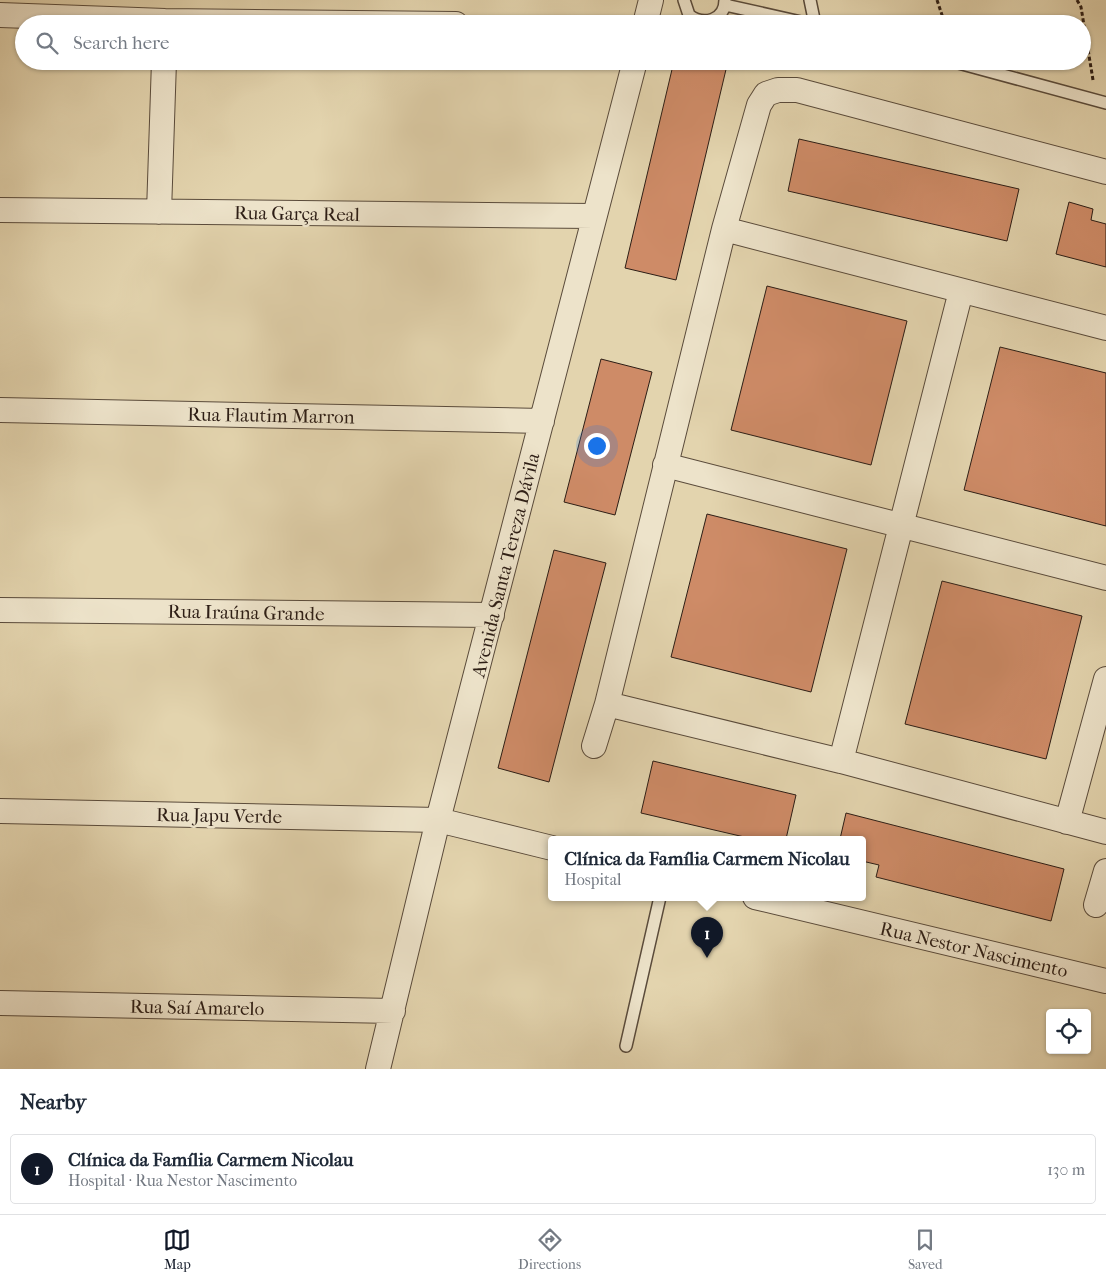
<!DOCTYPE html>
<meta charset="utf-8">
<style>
:root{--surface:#fff;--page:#f6f6f7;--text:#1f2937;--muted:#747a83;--line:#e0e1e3;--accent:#111827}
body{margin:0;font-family:"IM FELL French Canon",serif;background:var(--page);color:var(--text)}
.controls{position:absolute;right:15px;bottom:15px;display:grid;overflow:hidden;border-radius:5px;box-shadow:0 1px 4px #0004}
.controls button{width:45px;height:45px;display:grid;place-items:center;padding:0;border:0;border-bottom:1px solid var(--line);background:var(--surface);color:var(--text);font:25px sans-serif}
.you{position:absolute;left:596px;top:445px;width:18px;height:18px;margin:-12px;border:4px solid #fff;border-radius:50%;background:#1a73e8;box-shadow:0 0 0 8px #1a73e833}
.badge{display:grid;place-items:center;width:32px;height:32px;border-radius:50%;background:var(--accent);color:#fff;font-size:16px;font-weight:700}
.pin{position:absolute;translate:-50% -41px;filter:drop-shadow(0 1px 2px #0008)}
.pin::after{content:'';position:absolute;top:26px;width:18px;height:15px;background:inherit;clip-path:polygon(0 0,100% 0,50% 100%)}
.popup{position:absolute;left:548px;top:836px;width:318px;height:65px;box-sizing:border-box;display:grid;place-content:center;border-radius:5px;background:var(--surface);filter:drop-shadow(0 1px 4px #0005);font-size:16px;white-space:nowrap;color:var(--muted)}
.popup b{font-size:19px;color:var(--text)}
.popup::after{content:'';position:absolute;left:50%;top:100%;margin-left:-10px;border:10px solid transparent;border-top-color:var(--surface)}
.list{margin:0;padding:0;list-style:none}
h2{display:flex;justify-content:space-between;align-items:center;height:65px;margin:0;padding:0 20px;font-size:21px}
h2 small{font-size:16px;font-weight:400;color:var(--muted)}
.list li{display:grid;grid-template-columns:32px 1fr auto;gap:15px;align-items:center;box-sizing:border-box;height:70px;margin:0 10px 10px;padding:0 10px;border:1px solid var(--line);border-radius:5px}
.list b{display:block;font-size:19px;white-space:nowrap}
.list p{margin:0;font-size:16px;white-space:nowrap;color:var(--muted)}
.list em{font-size:16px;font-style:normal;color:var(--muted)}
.icon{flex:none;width:28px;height:28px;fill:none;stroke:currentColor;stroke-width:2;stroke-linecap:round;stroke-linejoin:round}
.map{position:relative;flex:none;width:1106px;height:1069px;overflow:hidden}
.search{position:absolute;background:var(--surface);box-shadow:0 1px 4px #0004;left:15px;right:15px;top:15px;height:55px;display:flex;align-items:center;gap:12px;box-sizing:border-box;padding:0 18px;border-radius:28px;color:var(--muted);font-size:19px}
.sheet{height:145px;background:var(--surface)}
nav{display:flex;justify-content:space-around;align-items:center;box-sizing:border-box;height:70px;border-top:1px solid var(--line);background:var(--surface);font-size:14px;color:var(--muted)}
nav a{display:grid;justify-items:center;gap:2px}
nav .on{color:var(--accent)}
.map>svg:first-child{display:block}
</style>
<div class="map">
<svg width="1106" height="1069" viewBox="0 0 1106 1069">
<rect width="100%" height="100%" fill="#e3d4ae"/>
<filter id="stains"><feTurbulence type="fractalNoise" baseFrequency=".004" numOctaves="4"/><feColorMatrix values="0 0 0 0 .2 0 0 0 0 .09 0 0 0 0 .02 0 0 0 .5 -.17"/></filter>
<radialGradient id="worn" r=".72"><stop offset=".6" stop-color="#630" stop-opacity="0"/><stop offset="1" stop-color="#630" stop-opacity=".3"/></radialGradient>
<!-- building -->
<path fill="#ce8b67" stroke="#2c1d15" d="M 674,61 L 728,61 L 676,280 L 625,268 Z
M 799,139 L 1019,189 L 1007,241 L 788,191 Z
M 1069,202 L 1093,209 L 1091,220 L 1106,224 L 1106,267 L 1056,254 Z
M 767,286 L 907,321 L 871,465 L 731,430 Z
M 1000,347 L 1106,373 L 1106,526 L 964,490 Z
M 601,359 L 652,372 L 615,515 L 564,502 Z
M 707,514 L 847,549 L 811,692 L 671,657 Z
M 554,550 L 606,563 L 549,782 L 498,768 Z
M 942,581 L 1082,616 L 1046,759 L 905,724 Z
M 653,761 L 796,795 L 786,839 L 753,839 L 641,813 Z
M 846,813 L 1064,869 L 1051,921 L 876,877 L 879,865 L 862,861 L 862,839 L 840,839 Z"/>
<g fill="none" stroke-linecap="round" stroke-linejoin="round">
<!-- service casing -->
<g stroke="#5a4b3b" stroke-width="14">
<path id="service" d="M 684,0 L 689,15 C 703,26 725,21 725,0
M 810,0 L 815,24
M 725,5 L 810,24
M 951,61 L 1106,103
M 626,1046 L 660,897"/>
</g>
<!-- minor casing -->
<g stroke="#5a4b3b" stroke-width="26">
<path id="minor" d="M 0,15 L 165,21 L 456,24
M 645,24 L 651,0
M 1106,172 L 797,90 L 778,90 L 766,94 L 759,105 L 724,229 L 607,704 L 841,761 L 1106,832
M 0,210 L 594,216
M 159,212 L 164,61
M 724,229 L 1106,328
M 0,410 L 542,421
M 665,465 L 1106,578
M 0,610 L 492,615
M 594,746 L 607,704
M 841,761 L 961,291
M 0,811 L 438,820 L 552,848
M 1067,822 L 1106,679
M 755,897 L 1106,981
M 1096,905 L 1106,871
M 0,1003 L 393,1011
M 378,1069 L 438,820 L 635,61"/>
</g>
<!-- path -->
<path stroke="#2c1d15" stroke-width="3" stroke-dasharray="4 2.5" stroke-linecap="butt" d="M 937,0 L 945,24
M 1077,0 L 1081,7 L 1093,80"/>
<!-- service -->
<use href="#service" stroke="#ede3ca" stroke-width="11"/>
<!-- minor -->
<use href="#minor" stroke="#ede3ca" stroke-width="24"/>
</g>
<g text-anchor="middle" stroke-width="5" stroke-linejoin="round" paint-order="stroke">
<!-- street labels -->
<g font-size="19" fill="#2c1d15" stroke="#ede3ca">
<text transform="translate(297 213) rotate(1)" y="7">Rua Garça Real</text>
<text transform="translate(271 415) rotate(1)" y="7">Rua Flautim Marron</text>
<text transform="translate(505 565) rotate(-76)" y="7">Avenida Santa Tereza Dávila</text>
<text transform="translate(246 612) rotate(1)" y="7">Rua Iraúna Grande</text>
<text transform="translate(219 815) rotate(1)" y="7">Rua Japu Verde</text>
<text transform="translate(974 949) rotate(13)" y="7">Rua Nestor Nascimento</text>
<text transform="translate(197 1007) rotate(1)" y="7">Rua Saí Amarelo</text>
</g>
</g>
<rect width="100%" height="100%" filter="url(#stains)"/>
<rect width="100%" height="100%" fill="url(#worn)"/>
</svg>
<div class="controls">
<button><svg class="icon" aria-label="locate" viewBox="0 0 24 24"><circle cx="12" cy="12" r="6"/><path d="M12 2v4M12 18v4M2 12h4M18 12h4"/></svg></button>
</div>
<div class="you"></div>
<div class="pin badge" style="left:707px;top:958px">1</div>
<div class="popup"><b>Clínica da Família Carmem Nicolau</b>Hospital</div>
<div class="search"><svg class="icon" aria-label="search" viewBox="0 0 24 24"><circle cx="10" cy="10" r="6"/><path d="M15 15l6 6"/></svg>Search here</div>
</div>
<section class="sheet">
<h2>Nearby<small></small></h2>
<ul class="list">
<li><span class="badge">1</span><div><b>Clínica da Família Carmem Nicolau</b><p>Hospital · Rua Nestor Nascimento</p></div><em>130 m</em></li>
</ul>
</section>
<nav>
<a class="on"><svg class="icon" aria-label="map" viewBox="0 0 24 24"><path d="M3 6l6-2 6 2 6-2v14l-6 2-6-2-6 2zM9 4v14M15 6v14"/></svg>Map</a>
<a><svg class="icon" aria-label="directions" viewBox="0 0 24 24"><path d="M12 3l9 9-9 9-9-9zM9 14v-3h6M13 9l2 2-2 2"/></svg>Directions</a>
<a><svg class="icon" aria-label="saved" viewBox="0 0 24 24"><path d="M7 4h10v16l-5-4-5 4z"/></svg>Saved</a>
</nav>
